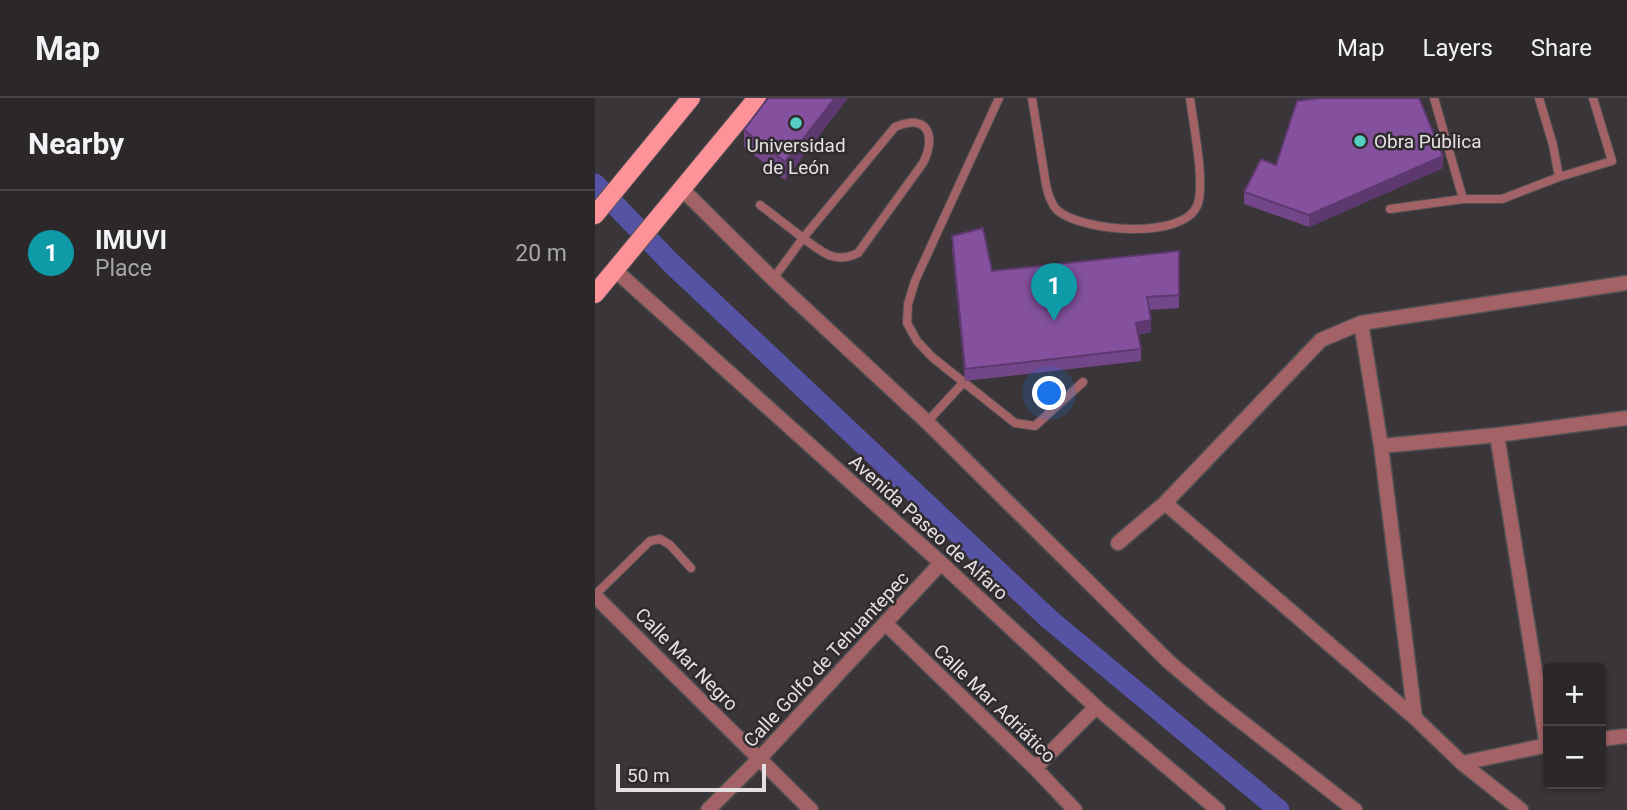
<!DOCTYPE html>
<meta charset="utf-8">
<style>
:root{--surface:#2c282a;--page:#383436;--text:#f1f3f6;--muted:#a6a6a8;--line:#484447;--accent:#8bbbb9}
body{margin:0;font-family:Roboto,sans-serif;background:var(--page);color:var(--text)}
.controls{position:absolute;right:21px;bottom:21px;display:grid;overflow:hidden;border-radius:7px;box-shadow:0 2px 5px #0004}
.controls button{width:63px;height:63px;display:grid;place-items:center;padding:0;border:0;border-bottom:2px solid var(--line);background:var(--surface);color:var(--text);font:35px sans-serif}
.scale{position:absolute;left:21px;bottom:18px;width:150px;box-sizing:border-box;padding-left:7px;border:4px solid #e5e1e3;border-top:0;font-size:19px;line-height:24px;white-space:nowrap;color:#e5e1e3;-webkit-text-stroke:5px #302b2e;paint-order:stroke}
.you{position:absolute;left:455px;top:296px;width:24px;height:24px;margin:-18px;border:5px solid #fff;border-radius:50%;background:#1a73e8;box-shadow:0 0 0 10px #1a73e833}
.badge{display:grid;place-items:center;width:46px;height:46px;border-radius:50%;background:var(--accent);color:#fff;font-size:23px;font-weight:700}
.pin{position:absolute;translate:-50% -58px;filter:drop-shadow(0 2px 4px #0008)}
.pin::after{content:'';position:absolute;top:37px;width:24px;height:21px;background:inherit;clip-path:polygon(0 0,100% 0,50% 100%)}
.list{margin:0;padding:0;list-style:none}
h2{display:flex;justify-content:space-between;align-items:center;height:91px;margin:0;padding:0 28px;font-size:30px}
h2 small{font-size:23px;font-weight:400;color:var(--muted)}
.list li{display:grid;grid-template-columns:46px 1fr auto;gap:21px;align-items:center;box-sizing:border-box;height:126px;padding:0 28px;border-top:2px solid var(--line)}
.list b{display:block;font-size:26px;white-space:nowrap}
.list p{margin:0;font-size:23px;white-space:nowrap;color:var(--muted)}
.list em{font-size:23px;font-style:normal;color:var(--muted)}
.map{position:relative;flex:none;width:1032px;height:712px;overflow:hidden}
header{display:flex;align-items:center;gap:42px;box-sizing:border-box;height:98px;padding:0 35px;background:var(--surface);border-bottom:2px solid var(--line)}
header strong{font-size:33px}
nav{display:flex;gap:38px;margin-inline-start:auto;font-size:24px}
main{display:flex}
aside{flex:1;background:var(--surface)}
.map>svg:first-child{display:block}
</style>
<header>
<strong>Map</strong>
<nav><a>Map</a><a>Layers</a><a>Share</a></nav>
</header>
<main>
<aside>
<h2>Nearby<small></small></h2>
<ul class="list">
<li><span class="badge" style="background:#0f9aa8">1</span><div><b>IMUVI</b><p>Place</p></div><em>20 m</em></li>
</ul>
</aside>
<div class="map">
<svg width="1032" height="712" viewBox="0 0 1032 712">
<rect width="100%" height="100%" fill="#3a3538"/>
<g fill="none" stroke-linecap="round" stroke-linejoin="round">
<!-- canal -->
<path stroke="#5652a4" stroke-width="21" d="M 0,86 L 76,165 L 454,521 L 684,712"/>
<!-- service casing -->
<g stroke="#555153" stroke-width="10">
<path id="service" d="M 404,0 L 320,183 L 313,206 L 312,225 L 322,243 L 337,259 L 420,325 L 440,328 L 488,284
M 437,0 L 451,87 C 453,96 456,106 462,112 C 487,134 587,142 602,108 C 611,88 598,24 595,0
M 839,0 L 868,101
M 964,79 L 1017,63 L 998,0
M 165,107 L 208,140 L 300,29 C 332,15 342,37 328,65 L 263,155 C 239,167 226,153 208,140 L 178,181
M 795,111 L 868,101 L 907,101 L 964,79 L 958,47 L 944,0
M 332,324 L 368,285
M 0,497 L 55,443 L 65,441 L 75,447 L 96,470"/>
</g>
<!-- minor casing -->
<g stroke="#555153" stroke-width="17">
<path id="minor" d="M 88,92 L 178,181 L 332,324 L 574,564 L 620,603 L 760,712
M 21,173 L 346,465 L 501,609 L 623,712
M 766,225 L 786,348 L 820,620 L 867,665
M 902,337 L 952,648
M 786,348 L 902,337 L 1032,320
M 570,405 L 820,620
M 523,445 L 570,405 L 726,242 L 766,225 L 1032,185
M 0,498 L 216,712
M 291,526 L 440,670 L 480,712
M 1006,641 L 1032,638
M 440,670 L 501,609
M 113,712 L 165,660 L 346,465
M 926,712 L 867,665 L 953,647"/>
</g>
<!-- primary casing -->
<g stroke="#555153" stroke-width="20">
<path id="primary" d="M 0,117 L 96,0
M 0,196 L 162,0"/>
</g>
<!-- service -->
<use href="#service" stroke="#a36265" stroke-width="8"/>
<!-- minor -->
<use href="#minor" stroke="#a36265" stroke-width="14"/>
<!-- primary -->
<use href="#primary" stroke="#fd9298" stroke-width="18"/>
</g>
<!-- wall -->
<path fill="#724688" d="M 253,0 L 190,82 L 149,49 L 149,32 Z
M 681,67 L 848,70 L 714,129 L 649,106 L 649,94 Z
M 357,138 L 397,173 L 584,153 L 584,210 L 554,212 L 556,234 L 543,237 L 546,251 L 546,263 L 370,283 L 357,150 Z"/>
<!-- shaded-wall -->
<path fill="#5d396f" d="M 240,0 L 253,0 L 190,82 L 190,64 Z
M 848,58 L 848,70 L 714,129 L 714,117 Z
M 556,222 L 556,234 L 541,237 L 541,225 Z"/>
<!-- building -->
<path fill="#85519e" stroke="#5d396f" stroke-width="2" d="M 173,0 L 240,0 L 190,64 L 149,32 Z
M 725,0 L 824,0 L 848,58 L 714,117 L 649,94 L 666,61 L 681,67 L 702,3 Z
M 388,130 L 397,173 L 584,153 L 584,197 L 552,199 L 556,222 L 541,225 L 546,251 L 370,271 L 357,138 Z"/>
<!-- markers -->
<g fill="#56cec4" stroke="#302b2e" stroke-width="2.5">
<circle cx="201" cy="25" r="7"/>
<circle cx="765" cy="43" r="7"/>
</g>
<g text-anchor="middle" stroke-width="5" stroke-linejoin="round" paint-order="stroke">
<!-- poi labels -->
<g font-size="19" fill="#e5e1e3" stroke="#302b2e" text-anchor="start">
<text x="779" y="50">Obra Pública</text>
<text x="201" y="54" text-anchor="middle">Universidad<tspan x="201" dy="22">de León</tspan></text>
</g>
<!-- street labels -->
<g font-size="19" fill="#e5e1e3" stroke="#302b2e">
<text transform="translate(334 429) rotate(42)" y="7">Avenida Paseo de Alfaro</text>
<text transform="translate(92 561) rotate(45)" y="7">Calle Mar Negro</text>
<text transform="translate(231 561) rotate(-47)" y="7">Calle Golfo de Tehuantepec</text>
<text transform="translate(400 605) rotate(44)" y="7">Calle Mar Adriático</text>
</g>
</g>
</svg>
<div class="controls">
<button>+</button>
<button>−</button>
</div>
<div class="scale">50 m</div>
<div class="you"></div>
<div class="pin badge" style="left:459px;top:223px;background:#0f9aa8">1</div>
</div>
</main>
